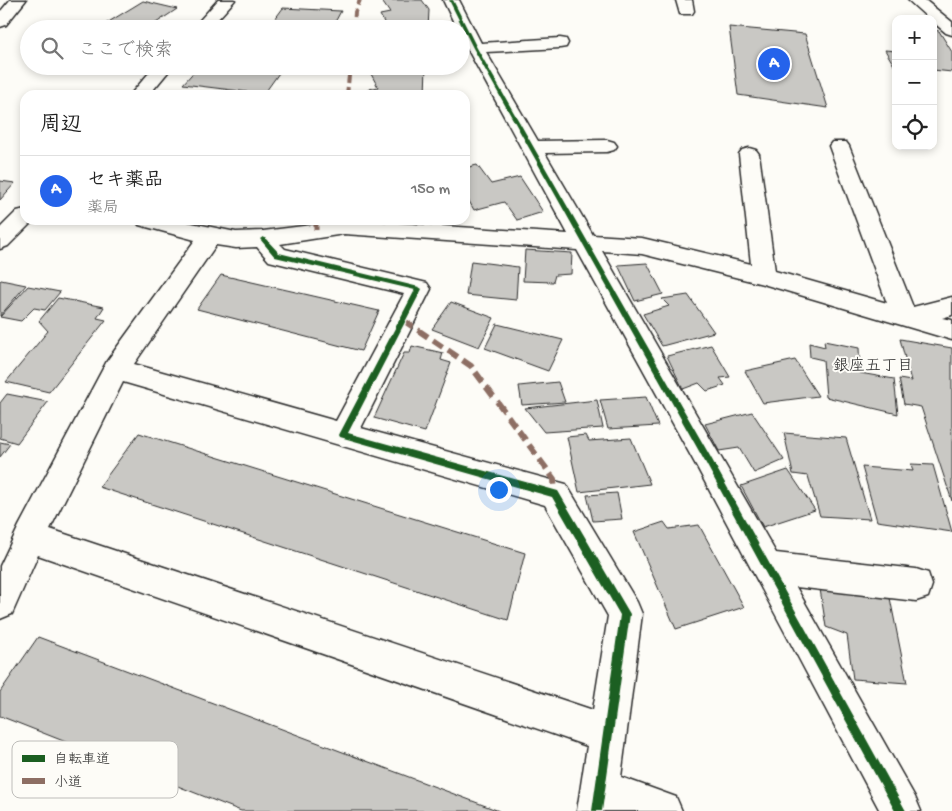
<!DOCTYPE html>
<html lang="ja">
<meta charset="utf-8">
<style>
:root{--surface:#fff;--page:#f2f2f2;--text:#222;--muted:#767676;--line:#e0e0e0;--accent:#2563eb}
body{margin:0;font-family:"Gochi Hand","Klee One",sans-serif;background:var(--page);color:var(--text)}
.controls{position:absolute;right:15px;top:15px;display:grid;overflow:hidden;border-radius:10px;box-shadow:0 2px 8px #0003}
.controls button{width:45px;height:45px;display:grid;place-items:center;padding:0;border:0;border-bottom:1px solid var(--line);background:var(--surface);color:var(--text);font:25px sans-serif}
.you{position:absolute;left:498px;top:489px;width:18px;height:18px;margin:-12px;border:4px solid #fff;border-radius:50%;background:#1a73e8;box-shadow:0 0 0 8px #1a73e833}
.badge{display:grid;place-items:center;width:32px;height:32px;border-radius:50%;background:var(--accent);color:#fff;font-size:16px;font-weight:700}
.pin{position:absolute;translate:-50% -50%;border:2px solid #fff;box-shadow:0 1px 5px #0006}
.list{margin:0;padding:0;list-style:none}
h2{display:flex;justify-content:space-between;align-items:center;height:65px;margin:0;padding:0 20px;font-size:21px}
h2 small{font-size:16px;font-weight:400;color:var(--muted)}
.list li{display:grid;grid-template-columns:32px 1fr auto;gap:15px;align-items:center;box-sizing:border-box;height:70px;padding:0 20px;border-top:1px solid var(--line)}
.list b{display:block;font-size:19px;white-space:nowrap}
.list p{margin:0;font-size:16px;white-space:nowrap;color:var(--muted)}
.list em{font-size:16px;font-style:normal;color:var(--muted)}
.icon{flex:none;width:28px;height:28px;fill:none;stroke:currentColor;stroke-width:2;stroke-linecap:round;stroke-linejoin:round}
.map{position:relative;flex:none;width:952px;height:811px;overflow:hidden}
.search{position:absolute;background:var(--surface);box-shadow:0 2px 8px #0003;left:20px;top:20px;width:450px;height:55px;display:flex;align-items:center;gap:12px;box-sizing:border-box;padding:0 18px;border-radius:28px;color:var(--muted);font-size:19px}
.panel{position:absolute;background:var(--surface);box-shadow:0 2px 8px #0003;left:20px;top:90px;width:450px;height:135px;border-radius:15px}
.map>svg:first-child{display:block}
</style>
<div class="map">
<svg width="952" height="811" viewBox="0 0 952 811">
<rect width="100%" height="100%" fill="#fdfcf7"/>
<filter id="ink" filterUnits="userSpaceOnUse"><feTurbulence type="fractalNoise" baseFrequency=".02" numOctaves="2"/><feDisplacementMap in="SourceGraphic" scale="10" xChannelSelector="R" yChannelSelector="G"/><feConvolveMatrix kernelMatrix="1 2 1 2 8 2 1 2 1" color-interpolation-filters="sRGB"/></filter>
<g filter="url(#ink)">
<!-- building -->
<path fill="#c9c8c4" stroke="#2b2b2b" d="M 381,0 L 422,0 L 429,10 L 428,29 L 377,29 L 375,26 L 385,24 L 380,15 L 390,13 Z
M 143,1 L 177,9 L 147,29 L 97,29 Z
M 283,8 L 341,11 L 333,26 L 272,23 Z
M 729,27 L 805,34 L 828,108 L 738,95 Z
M 933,30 L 939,31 L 952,52 L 952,72 L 933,70 Z
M 885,50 L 896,51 L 896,67 L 895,67 Z
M 199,66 L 284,66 L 264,94 L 183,84 Z
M 375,66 L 426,66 L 425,95 L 372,95 L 369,89 L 378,87 L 371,74 L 378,72 Z
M 477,165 L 491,184 L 520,177 L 543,212 L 517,220 L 504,202 L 474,210 L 465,194 L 465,168 Z
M 0,181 L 15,183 L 0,200 Z
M 525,250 L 572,253 L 571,274 L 555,275 L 553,282 L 523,281 Z
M 471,261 L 518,267 L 516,300 L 466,295 Z
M 647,263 L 663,294 L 635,301 L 618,265 Z
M 221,275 L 379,311 L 361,351 L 197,309 Z
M 1,280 L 26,285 L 0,316 L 0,281 Z
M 28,286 L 60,292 L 45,310 L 34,308 L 21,321 L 0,317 Z
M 688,295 L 714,332 L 662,346 L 643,314 L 669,306 L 662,299 Z
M 58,298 L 104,307 L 97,318 L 106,320 L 49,392 L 6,382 L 48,331 L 39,321 Z
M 451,302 L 494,318 L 479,347 L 432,329 Z
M 497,324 L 563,340 L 548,371 L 485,348 Z
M 900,339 L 952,348 L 952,501 L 921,407 L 904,404 L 899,379 L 911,381 Z
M 824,341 L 859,348 L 860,373 L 894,379 L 898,414 L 826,397 L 823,360 L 810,357 L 809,343 L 825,347 Z
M 711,345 L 730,377 L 720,378 L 725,385 L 707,391 L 699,383 L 683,389 L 667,356 Z
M 412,346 L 443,353 L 441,360 L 451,363 L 425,432 L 374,418 L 404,353 L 410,353 Z
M 795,360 L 818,396 L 763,403 L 745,371 Z
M 558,382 L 565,402 L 522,405 L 519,386 Z
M 7,394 L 48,402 L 17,443 L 0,438 L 0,403 Z
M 646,397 L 658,426 L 608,429 L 600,400 Z
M 597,400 L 603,428 L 544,432 L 525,408 Z
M 752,412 L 784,460 L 754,473 L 739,448 L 719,451 L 705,424 Z
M 139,433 L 525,553 L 508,620 L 99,487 Z
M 784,433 L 846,438 L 870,519 L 820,516 L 808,476 L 793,474 Z
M 586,435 L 589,441 L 631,438 L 650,484 L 579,492 L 567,437 Z
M 0,442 L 10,444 L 0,457 Z
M 911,464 L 933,465 L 952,532 L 877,521 L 862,467 L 913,471 Z
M 788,470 L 815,510 L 763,527 L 741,486 Z
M 617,493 L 622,519 L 593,521 L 587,495 Z
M 664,522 L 669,529 L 699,525 L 744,607 L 676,629 L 634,532 Z
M 820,589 L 890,598 L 907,683 L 853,679 L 847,635 L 826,627 Z
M 38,637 L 499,811 L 241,811 L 0,716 L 0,692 Z"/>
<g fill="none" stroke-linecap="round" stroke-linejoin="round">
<!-- minor casing -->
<g stroke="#2b2b2b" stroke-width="3">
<path id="minor" d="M 10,0 L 26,0 L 6,25 L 0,27 L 0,12 Z
M 218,0 L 235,0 L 209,29 L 192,29 Z
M 443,0 L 459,0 L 481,43 L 560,38 L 566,39 L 568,43 L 566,47 L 560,48 L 486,52 L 538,141 L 607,140 L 614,142 L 617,146 L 614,150 L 607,152 L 545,153 L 593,235 L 642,238 L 751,264 L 739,154 L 742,150 L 749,148 L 756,150 L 759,154 L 775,271 L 887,303 L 829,146 L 832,142 L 846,142 L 849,146 L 913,307 L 952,297 L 952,315 L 942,318 L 952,320 L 952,340 L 763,284 L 642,254 L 602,251 L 776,553 L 916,569 L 928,573 L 932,585 L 928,597 L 916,601 L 796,587 L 915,797 L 921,811 L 880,811 L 697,467 L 577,250 L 344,234 L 280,244 L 285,249 L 427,283 L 431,289 L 361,428 L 566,484 L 637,602 L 642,614 L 621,777 L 676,797 L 682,811 L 577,811 L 587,746 L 38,555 L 12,614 L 0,619 L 0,566 L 19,526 L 107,361 L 195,240 L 139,225 L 136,220 L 177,220 L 236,232 L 263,231 L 352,220 L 568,234 L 467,48 L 461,37 L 461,29 L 457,29 ZM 216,245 L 236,248 L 257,247 L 269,261 L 404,294 L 336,421 L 134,364 ZM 123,382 L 545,505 L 608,616 L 593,710 L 50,529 Z
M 676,0 L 692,0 L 694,11 L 692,14 L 680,14 Z
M 908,0 L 925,0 L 952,22 L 952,35 L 946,33 L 933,22 L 933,19 L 929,19 Z
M 155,66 L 173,66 L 149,95 L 130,95 Z
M 25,209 L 25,220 L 33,221 L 8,246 L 0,249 L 0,228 L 17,211 Z"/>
</g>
<!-- minor -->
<use href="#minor" fill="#fdfcf7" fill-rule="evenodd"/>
<!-- quiet-far2 -->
<path stroke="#8d6e63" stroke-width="4" stroke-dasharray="8 4" stroke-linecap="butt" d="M 354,29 L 355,12 L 360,0
M 347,95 L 350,66"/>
<!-- quiet-far1 -->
<path stroke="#8d6e63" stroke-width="5" stroke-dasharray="10 5" stroke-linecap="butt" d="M 316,220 L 316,231"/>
<!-- quiet -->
<path stroke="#8d6e63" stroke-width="6" stroke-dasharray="12 6" stroke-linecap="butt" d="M 403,320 L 471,366 L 554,479 L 555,494"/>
<!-- cycleway casing -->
<g stroke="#fdfcf7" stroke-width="3">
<path id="cycleway" d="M 449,0 L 453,0 L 477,48 L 710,456 L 906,811 L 895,811 L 704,460 L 473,48 Z
M 263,237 L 265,238 L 279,253 L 419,287 L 422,289 L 348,433 L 558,491 L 630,614 L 602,811 L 592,811 L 620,615 L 552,497 L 340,437 L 339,435 L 340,433 L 415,290 L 275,257 L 260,239 Z"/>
</g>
<!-- cycleway -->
<use href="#cycleway" fill="#1b5e20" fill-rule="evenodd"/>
</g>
</g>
<g text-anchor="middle" stroke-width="4" stroke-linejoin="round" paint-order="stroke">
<!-- neighbourhood labels -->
<g font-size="16" fill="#2b2b2b" stroke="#fdfcf7">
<text x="873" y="370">銀座五丁目</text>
</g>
</g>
<!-- legend -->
<rect x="12" y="741" width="166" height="57" rx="8" fill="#fdfcf7" stroke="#bebdba" stroke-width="1"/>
<rect x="22" y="755" width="23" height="7" fill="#1b5e20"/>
<rect x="22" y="778" width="23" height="6" fill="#8d6e63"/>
<g font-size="14" fill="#2b2b2b">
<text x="54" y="763">自転車道</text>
<text x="54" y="786">小道</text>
</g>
</svg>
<div class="controls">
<button>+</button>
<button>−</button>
<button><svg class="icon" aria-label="locate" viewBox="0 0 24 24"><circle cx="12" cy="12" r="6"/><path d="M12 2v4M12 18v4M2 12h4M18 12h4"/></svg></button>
</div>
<div class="you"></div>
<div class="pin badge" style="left:774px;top:64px">A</div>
<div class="search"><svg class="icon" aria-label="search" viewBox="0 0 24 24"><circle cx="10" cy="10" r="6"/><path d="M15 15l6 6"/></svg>ここで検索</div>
<section class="panel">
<h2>周辺<small></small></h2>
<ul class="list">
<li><span class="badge">A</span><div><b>セキ薬品</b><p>薬局</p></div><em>150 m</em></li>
</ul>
</section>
</div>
